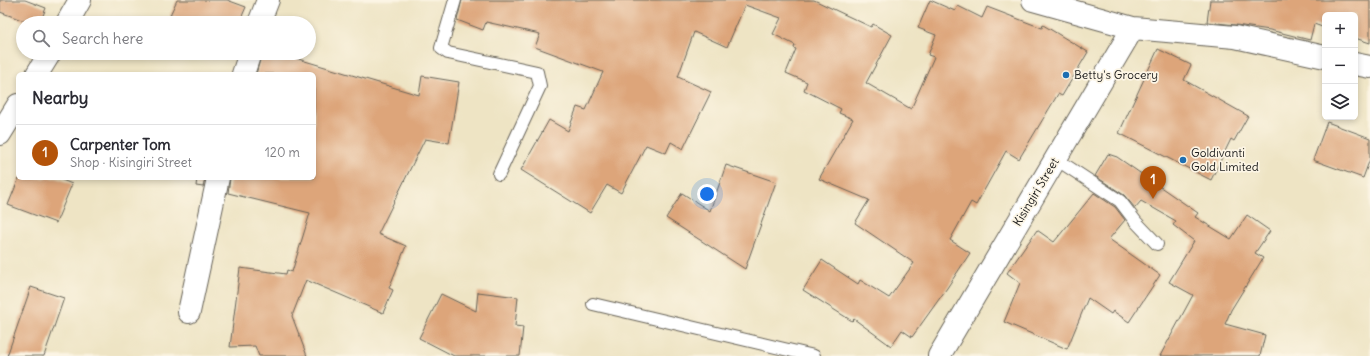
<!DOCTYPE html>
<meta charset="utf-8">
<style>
:root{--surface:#fff;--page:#f2f2f3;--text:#2b2b33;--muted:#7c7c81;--line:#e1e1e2;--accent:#b45309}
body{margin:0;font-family:Delius,sans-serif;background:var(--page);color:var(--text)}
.controls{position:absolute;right:12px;top:12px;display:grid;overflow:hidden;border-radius:6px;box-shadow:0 2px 6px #0003}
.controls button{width:36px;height:36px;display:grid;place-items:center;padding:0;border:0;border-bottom:1px solid var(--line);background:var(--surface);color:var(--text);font:20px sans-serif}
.you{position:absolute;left:707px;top:194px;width:14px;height:14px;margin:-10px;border:3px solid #fff;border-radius:50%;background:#1a73e8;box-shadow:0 0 0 6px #1a73e833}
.badge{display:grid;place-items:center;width:26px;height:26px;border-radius:50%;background:var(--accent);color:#fff;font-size:13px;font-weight:700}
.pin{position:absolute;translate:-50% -33px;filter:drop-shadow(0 1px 2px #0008)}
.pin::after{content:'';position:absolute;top:21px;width:14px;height:12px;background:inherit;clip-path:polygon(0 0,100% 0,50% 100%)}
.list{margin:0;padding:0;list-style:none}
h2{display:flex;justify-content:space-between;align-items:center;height:52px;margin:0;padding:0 16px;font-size:17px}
h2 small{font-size:13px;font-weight:400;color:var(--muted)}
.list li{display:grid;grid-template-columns:26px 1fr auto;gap:12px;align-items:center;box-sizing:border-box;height:56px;padding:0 16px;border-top:1px solid var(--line)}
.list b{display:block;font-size:15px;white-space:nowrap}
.list p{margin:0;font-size:13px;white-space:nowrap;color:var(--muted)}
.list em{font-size:13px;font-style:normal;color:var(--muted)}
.icon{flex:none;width:22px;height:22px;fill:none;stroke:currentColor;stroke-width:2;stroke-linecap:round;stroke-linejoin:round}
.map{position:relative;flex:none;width:1370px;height:356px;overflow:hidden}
.search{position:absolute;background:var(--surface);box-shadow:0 2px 6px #0003;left:16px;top:16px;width:300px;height:44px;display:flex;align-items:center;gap:10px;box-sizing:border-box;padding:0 14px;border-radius:22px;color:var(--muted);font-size:15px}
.panel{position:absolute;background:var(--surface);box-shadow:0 2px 6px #0003;left:16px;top:72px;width:300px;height:108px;border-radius:6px}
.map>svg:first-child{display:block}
</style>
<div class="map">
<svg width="1370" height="356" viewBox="0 0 1370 356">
<rect width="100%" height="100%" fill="#fcf5e5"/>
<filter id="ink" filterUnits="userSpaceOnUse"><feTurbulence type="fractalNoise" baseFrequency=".025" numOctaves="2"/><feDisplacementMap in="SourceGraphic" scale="8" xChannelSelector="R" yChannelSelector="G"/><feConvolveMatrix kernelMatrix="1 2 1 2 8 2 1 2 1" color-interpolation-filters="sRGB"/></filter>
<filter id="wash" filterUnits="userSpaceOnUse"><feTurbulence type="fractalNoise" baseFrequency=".012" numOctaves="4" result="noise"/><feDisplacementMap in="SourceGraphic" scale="16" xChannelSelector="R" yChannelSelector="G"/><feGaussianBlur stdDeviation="0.9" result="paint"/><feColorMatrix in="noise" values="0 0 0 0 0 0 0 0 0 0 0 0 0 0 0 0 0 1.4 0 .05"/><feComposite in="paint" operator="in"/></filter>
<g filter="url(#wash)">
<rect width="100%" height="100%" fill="#eee4c4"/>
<g id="blocks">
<!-- building -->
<path fill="#dda57a" d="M 0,0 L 25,0 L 46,8 L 40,23 L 30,23 L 0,12 Z
M 177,0 L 227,0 L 246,7 L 239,23 L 189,23 L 170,15 Z
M 462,0 L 814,0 L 871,27 L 873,24 L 892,35 L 866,83 L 911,109 L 934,57 L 928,55 L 936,35 L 918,28 L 930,0 L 955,11 L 958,6 L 982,18 L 987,7 L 1042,28 L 1043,25 L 1088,52 L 1062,96 L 1058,94 L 1019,159 L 1006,151 L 976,205 L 971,202 L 950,240 L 970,253 L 947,288 L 912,337 L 902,330 L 891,346 L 854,319 L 852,321 L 803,290 L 822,260 L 858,284 L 860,280 L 889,298 L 914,263 L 855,223 L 869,200 L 819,179 L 853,119 L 839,113 L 841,109 L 804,90 L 807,82 L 786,73 L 796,49 L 794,48 L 795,45 L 773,34 L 781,18 L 745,5 L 727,47 L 694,32 L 678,77 L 711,92 L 683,149 L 671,142 L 666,153 L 646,145 L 621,193 L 607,185 L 590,213 L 521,170 L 549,120 L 568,131 L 577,107 L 586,110 L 603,72 L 535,47 L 540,34 L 486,22 L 483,30 L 457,20 Z
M 1210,0 L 1370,0 L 1370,43 L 1355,38 L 1355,15 L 1325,15 L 1325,28 L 1314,24 L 1310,40 L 1270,30 L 1236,25 L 1207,22 Z
M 1158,49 L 1191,65 L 1184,80 L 1248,116 L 1234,141 L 1231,139 L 1211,180 L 1119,133 Z
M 262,53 L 278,53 L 419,95 L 422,76 L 459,82 L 449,143 L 425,139 L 378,234 L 406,246 L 389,288 L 393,290 L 383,313 L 306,280 L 292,316 L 307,356 L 259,356 L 255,346 L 230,347 L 240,268 L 286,274 L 287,270 L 292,272 L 310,213 L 228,193 L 230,178 L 314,178 L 314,74 L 256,74 Z
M 1327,122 L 1370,138 L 1370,159 L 1363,178 L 1313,160 Z
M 1108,154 L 1117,157 L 1198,213 L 1195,217 L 1231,239 L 1247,215 L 1270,231 L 1255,253 L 1263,258 L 1231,310 L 1225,324 L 1265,335 L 1260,356 L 1160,356 L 1193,295 L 1169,282 L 1194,241 L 1173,225 L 1176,221 L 1141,201 L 1135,208 L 1124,195 L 1095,176 Z
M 726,165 L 776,182 L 745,269 L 666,218 L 682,193 L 710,211 Z
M 19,178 L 57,178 L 72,184 L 56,223 L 8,205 Z
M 197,178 L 205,178 L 203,187 L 196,186 Z
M 1094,193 L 1115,207 L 1125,220 L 1109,239 L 1160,275 L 1129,322 L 1113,311 L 1111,314 L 1088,298 L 1067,349 L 1004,322 L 1020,283 L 1007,273 L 1037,230 L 1054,242 Z
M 31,287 L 64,298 L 44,356 L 7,356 Z
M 478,292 L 518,297 L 515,326 L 523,327 L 520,356 L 454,356 L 419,338 L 441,294 L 476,311 Z"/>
</g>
</g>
<g filter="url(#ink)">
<use href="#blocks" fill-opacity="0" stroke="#666257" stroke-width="1"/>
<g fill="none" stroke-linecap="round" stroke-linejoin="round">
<!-- service casing -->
<g stroke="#666257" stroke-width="14">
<path id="service" d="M 455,0 L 441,48 L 448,53 L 537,72 L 540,86 L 499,174
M 1056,159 L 1120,201 L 1136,222 L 1157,244
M 593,304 L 814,356"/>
</g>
<!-- minor casing -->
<g stroke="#666257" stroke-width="24">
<path id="minor" d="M 1033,0 L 1133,28 L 1235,37 L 1325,57
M 67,23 L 80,0
M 259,23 L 268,0
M 1355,64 L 1370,67
M 37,74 L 50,53
M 243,74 L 250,53
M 0,134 L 18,105
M 189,312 L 218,178
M 939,356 L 1133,28"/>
</g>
<!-- service -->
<use href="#service" stroke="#fff" stroke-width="12"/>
<!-- minor -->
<use href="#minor" stroke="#fff" stroke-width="22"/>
</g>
</g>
<!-- markers -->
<g fill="#1f6fb2" stroke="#fcf5e5" stroke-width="1.5">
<circle cx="1066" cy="75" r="4"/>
<circle cx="1183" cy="160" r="4"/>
</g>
<g text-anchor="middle" stroke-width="3.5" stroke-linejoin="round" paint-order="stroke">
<!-- poi labels -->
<g font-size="12" fill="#1c1c1c" stroke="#fcf5e5" text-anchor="start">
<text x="1074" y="79">Betty's Grocery</text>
<text x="1191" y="157">Goldivanti<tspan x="1191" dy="14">Gold Limited</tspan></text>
</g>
<!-- street labels -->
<g font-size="12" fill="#1c1c1c" stroke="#fcf5e5">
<text transform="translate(1036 192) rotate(-59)" y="4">Kisingiri Street</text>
</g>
</g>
</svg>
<div class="controls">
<button>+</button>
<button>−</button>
<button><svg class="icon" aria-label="layers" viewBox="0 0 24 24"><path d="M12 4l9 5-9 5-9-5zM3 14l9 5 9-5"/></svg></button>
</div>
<div class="you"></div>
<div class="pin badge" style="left:1153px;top:199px">1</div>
<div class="search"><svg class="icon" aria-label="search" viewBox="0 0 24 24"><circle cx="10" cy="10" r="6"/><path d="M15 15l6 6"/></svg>Search here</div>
<section class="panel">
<h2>Nearby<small></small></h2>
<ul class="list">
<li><span class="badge">1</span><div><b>Carpenter Tom</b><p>Shop · Kisingiri Street</p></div><em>120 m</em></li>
</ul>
</section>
</div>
